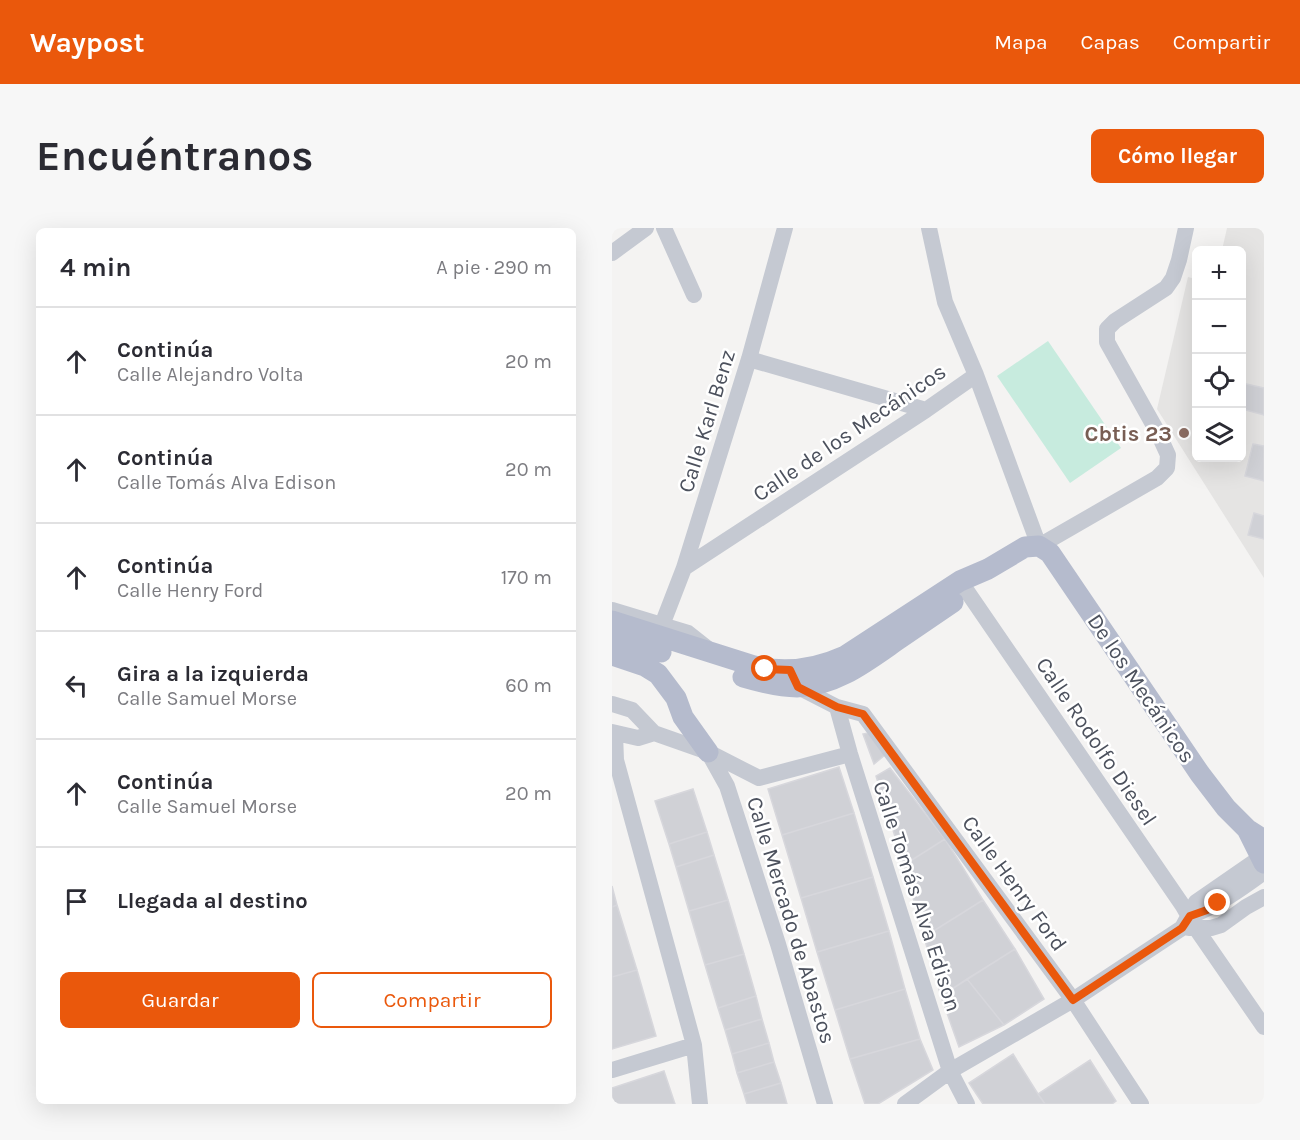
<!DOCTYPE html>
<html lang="es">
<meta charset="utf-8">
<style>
:root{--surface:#fff;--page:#f7f7f7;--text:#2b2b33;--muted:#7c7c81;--line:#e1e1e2;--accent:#ea580c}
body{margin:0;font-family:Karla,sans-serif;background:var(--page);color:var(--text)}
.controls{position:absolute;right:18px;top:18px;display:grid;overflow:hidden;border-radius:9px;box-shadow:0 6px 24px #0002}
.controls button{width:54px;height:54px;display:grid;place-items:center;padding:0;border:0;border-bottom:2px solid var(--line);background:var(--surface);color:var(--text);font:30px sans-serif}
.stop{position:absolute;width:18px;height:18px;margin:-14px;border:4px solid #ea580c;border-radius:50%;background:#fff}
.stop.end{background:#ea580c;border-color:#fff;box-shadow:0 2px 6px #0008}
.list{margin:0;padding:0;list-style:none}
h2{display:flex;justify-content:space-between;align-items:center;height:78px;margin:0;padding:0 24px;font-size:26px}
h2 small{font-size:20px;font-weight:400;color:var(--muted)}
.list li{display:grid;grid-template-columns:39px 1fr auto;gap:18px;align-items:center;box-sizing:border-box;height:108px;padding:0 24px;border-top:2px solid var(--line)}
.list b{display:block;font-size:22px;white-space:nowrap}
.list p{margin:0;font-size:20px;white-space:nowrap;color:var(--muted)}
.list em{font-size:20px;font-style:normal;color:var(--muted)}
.actions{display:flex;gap:12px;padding:18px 24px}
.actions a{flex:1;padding:14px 0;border:2px solid var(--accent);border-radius:9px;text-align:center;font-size:21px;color:var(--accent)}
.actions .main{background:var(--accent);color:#fff}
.icon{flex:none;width:33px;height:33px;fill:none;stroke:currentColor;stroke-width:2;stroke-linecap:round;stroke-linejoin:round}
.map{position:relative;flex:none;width:652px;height:876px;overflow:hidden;border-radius:9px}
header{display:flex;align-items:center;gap:36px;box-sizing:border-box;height:84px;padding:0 30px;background:var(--accent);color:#fff}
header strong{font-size:28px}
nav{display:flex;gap:33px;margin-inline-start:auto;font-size:21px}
.intro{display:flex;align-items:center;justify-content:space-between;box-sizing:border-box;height:144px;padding:0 36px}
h1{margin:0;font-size:42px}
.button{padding:15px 27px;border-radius:9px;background:var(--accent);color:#fff;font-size:21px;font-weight:700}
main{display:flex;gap:36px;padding:0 36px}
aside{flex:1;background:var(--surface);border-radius:9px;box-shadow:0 6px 24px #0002}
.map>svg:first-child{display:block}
</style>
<header>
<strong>Waypost</strong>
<nav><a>Mapa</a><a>Capas</a><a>Compartir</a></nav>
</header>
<div class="intro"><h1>Encuéntranos</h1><a class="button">Cómo llegar</a></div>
<main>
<aside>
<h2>4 min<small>A pie · 290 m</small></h2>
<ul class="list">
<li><svg class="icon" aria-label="ahead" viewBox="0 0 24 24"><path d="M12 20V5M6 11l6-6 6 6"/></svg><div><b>Continúa</b><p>Calle Alejandro Volta</p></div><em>20 m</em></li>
<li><svg class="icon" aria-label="ahead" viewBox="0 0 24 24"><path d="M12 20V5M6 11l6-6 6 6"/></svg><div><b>Continúa</b><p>Calle Tomás Alva Edison</p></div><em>20 m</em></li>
<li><svg class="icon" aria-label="ahead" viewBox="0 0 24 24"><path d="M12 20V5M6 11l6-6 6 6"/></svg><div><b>Continúa</b><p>Calle Henry Ford</p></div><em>170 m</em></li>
<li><svg class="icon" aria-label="left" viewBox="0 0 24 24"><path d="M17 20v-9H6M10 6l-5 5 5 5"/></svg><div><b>Gira a la izquierda</b><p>Calle Samuel Morse</p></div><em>60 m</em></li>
<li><svg class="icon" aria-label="ahead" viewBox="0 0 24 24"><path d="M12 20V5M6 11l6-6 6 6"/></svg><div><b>Continúa</b><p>Calle Samuel Morse</p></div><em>20 m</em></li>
<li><svg class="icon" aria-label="arrive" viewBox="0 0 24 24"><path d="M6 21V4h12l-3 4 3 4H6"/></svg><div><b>Llegada al destino</b></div></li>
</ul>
<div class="actions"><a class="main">Guardar</a><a>Compartir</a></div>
</aside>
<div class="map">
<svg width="652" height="876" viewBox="0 0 652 876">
<rect width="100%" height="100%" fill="#f4f3f2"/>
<!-- education -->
<path fill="#e5e4e3" d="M 615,0 L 652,0 L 652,350 L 545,181 L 576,49 L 584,51 L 584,230 L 630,230 L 630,22 L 610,22 Z"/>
<!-- green -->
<path fill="#c7ebde" d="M 436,113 L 509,220 L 458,255 L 385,148 Z"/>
<!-- building -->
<path fill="#d0d1d6" stroke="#d7d7dc" stroke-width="1.5" d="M 630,155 L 652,160 L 652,187 L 630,181 Z
M 641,216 L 652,218 L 652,253 L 633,248 Z
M 642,285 L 652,288 L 652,311 L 636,307 Z
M 256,505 L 273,527 L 262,536 L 251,506 Z
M 227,539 L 242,585 L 170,607 L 156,561 Z
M 278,540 L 333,611 L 292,637 L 264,548 Z
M 81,561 L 95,604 L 57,616 L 43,573 Z
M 242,585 L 261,649 L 189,670 L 170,607 Z
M 95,604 L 102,627 L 64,639 L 57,616 Z
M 333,611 L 371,672 L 312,709 L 292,637 Z
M 102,627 L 116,672 L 77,683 L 64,639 Z
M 261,649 L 277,703 L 205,724 L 189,670 Z
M 0,658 L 5,677 L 0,679 Z
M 116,672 L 132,726 L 93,737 L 77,683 Z
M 371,672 L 403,721 L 329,768 L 312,709 Z
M 5,677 L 25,742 L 0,749 L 0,679 Z
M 277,703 L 293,761 L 223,782 L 205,724 Z
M 403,721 L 432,771 L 392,797 L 355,751 Z
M 132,726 L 144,768 L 106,780 L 93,737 Z
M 25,742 L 44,808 L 0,821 L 0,749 Z
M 355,751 L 392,797 L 347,819 L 329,768 Z
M 293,761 L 308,811 L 238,831 L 223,782 Z
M 144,768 L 150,791 L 113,802 L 106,780 Z
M 150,791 L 157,815 L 120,826 L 113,802 Z
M 308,811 L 321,842 L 266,876 L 253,876 L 238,831 Z
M 157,815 L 162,834 L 125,845 L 120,826 Z
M 401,826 L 426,866 L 433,876 L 371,876 L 357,855 Z
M 478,832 L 504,873 L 500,876 L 433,876 L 426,866 Z
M 162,834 L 169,855 L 132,866 L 125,845 Z
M 52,843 L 63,876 L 0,876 L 0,860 Z
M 169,855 L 175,876 L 135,876 L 132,866 Z"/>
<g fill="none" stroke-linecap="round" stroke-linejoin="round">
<!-- minor -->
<path stroke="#c5c9d2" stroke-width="16" d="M 52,0 L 82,67
M 317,0 L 333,74 L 364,147 L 427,318 L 545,250 L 555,240 L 556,227 L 546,205 L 495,114 L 495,101 L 503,93 L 554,60 L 561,50 L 567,32 L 574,0
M 0,25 L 34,0
M 137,131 L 314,182
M 72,340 L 314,182 L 364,147
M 348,353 L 571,678 L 583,699 L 652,799
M 0,382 L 76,405 L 95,420
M 50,397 L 72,340 L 137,131 L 173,0
M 186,459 L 225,479 L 238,526 L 338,843 L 355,876
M 0,476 L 20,482 L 42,505 L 96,524 L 147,550 L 238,526
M 225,479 L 251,486 L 461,772 L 529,876
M 0,504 L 26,510 L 42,505
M 3,506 L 4,532 L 82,817 L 88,876
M 96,524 L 115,558 L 166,716 L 213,876
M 578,688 C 605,678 629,661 652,644
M 577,700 L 599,700 L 609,697 L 634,679 L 652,669
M 0,842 L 82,817
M 293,876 L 338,843 L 461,772 L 570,700 L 584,674 L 652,627"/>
<!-- major -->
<path stroke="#b5bbcd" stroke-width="21" d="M 0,393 L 142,438 C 174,446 204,441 233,428 L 348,353 L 376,341 L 413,319 L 427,318 L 438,325 L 588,546 L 614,580 L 635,601 L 652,612
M 0,410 L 49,424
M 0,427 L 33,438 L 46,446 L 64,470 L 71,489 L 96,524
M 131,449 C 148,454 167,459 185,459 C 223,458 254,434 284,413 C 303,400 322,387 341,374
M 635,601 L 652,635"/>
</g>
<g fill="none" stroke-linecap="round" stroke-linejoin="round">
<!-- route -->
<path stroke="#ea580c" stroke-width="8" d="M 153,441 L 178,442 L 186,459 L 225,479 L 251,486 L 461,772 L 570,700 L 578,688 L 595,682 L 606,675"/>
</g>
<!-- markers -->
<circle fill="#8d6e63" stroke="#fff" stroke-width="2" cx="572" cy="205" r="6"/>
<g text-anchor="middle" stroke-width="5" stroke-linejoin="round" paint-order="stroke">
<!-- street labels -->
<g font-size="22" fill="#4c515d" stroke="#fff">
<text transform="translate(94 193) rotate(-73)" y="8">Calle Karl Benz</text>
<text transform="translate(237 204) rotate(-34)" y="8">Calle de los Mecánicos</text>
<text transform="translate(530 460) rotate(56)" y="8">De los Mecánicos</text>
<text transform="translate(485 513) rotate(56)" y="8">Calle Rodolfo Diesel</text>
<text transform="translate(403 655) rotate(54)" y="8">Calle Henry Ford</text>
<text transform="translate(306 668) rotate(72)" y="8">Calle Tomás Alva Edison</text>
<text transform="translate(180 692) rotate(73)" y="8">Calle Mercado de Abastos</text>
</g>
<!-- education labels -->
<g font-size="22" font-weight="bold" fill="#785e54" stroke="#fff" text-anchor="end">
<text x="560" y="213">Cbtis 23</text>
</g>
</g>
</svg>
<div class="controls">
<button>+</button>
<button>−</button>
<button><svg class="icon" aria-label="locate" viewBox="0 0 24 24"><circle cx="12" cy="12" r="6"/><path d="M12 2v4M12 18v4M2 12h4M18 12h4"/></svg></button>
<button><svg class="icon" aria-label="layers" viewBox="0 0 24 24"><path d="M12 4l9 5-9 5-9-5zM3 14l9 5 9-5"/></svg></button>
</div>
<div class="stop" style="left:153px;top:441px"></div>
<div class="stop end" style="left:606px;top:675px"></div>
</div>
</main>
